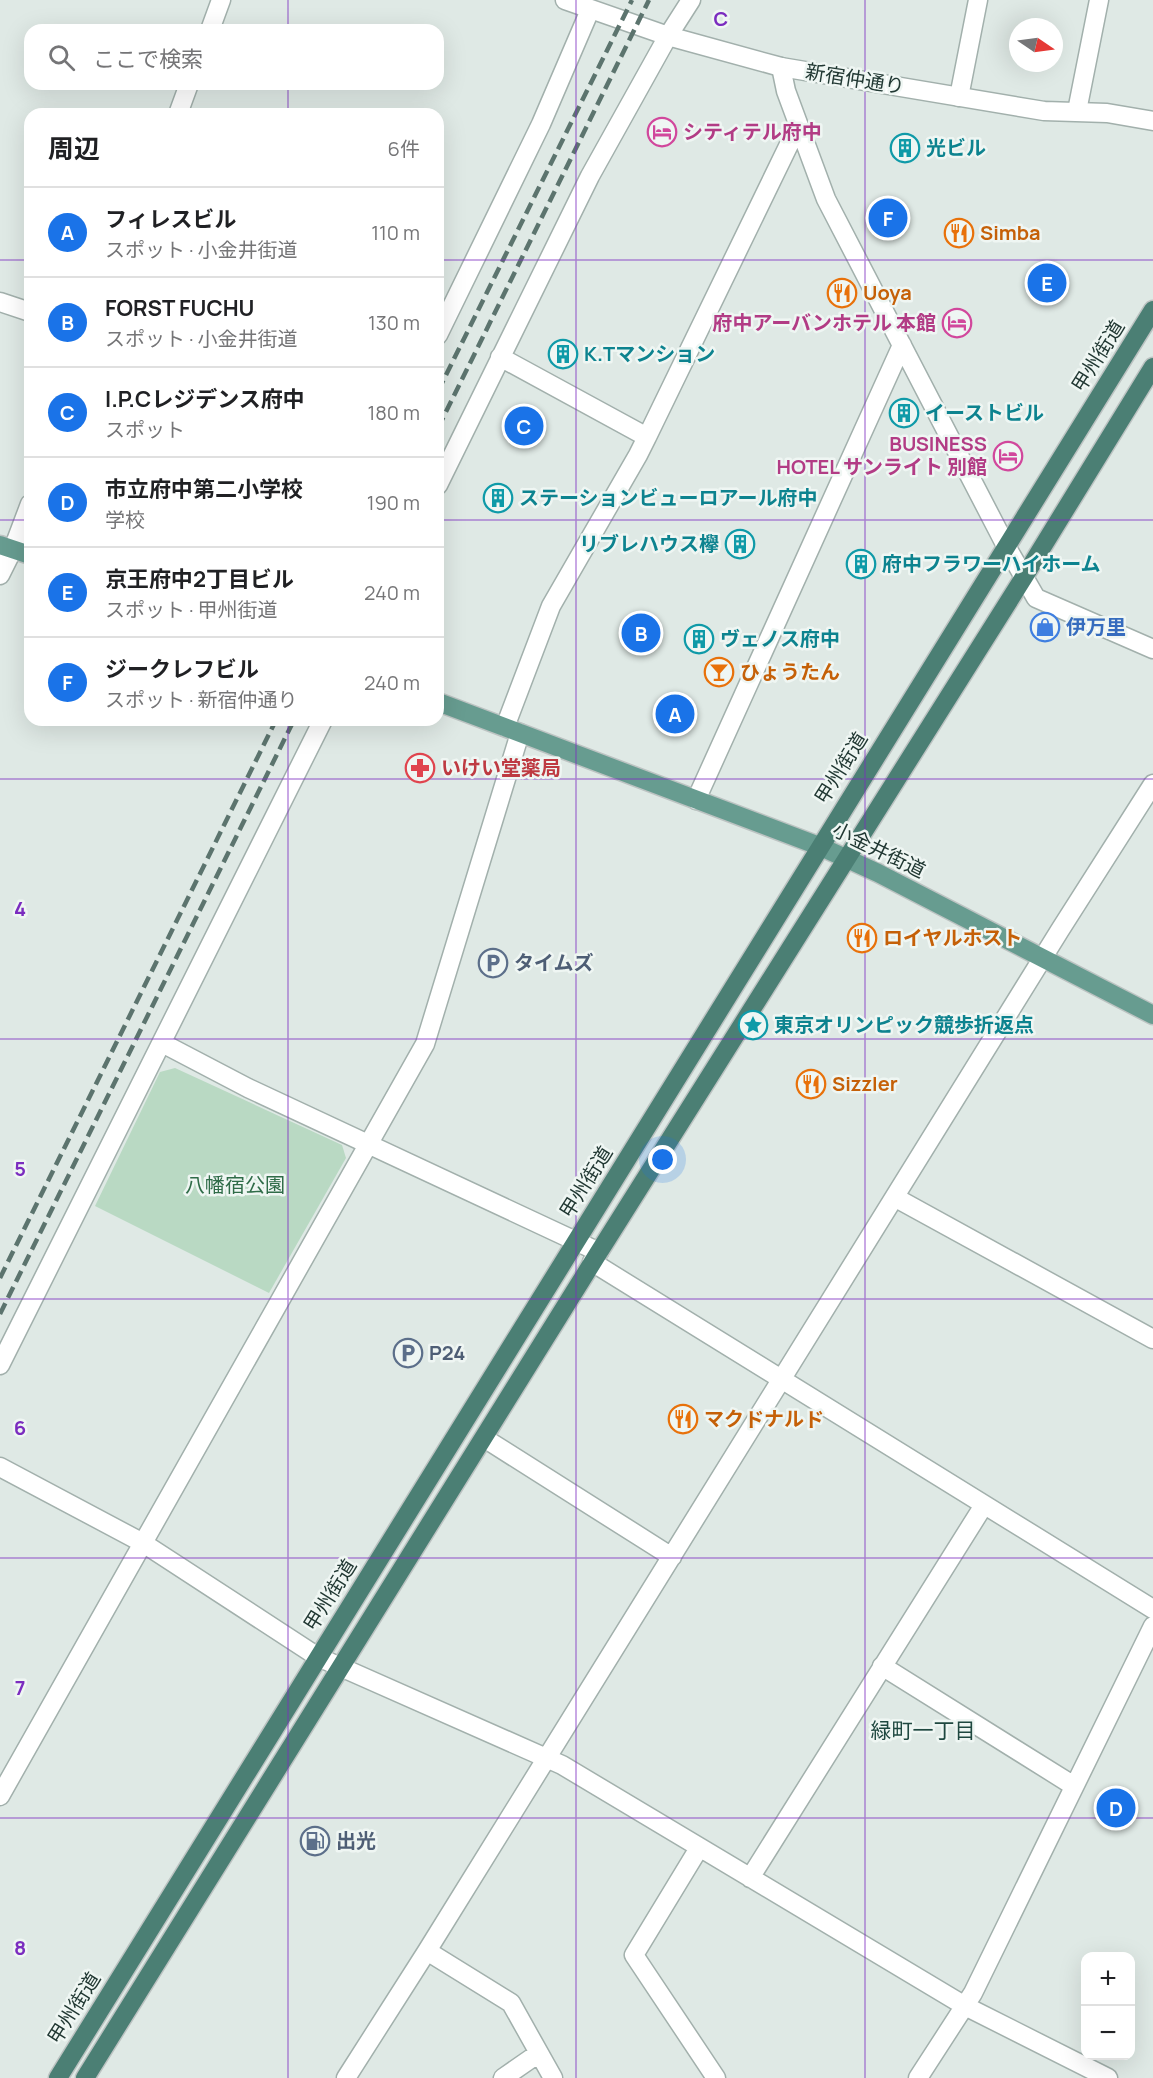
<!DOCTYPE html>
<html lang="ja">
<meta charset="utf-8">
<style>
:root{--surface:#fff;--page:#f6f6f6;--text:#202124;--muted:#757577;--line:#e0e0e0;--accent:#1a73e8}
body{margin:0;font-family:Manrope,"Noto Sans JP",sans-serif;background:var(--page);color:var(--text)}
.controls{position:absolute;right:18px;bottom:18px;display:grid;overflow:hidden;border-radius:12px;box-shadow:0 6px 24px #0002}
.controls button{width:54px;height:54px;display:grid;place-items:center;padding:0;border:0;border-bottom:2px solid var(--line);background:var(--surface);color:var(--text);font:30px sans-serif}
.compass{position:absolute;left:1009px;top:18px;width:54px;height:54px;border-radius:50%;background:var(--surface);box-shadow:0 6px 24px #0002;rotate:103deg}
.you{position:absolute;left:663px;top:1160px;width:21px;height:21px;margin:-15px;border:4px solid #fff;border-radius:50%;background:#1a73e8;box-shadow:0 0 0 9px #1a73e833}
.badge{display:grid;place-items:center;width:39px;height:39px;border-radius:50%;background:var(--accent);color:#fff;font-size:20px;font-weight:700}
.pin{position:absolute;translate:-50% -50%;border:3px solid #fff;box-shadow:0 2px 6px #0006}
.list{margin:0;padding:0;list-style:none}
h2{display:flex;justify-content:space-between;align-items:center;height:78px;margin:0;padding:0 24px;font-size:26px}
h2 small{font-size:20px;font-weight:400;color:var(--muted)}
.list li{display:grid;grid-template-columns:39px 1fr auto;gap:18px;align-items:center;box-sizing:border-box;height:90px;padding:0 24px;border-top:2px solid var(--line)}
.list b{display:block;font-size:22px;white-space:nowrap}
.list p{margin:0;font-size:20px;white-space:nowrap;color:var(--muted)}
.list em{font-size:20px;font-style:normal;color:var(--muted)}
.icon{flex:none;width:33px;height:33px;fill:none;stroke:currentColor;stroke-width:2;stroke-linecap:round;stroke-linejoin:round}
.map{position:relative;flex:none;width:1153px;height:2078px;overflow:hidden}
.search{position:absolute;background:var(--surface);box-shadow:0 6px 24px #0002;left:24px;top:24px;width:420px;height:66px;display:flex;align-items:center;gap:15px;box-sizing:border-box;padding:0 21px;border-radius:18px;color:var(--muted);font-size:22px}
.panel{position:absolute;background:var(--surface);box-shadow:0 6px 24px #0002;left:24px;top:108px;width:420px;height:618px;border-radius:18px}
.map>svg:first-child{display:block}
</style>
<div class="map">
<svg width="1153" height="2078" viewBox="0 0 1153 2078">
<rect width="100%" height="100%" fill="#dfe9e5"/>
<!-- green -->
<path fill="#b9d9c3" d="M 175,1068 L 342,1145 L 346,1158 L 269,1293 L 95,1206 L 160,1072 Z"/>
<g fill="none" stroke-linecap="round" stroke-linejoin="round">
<!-- minor casing -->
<g stroke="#a2b0ac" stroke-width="21">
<path id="minor" d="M 781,67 L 786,91 L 826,199 L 1006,546 L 1036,598 L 1153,649
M 959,97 L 978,0
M 1077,111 L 1099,0
M 0,302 L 30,312
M 438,335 L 541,124 L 590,10
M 500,357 L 647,437 L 798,126
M 438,485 L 590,176 L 668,36 L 691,0
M 0,575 L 13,549
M 505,727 L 551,606 L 638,455 L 647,437
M 696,800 L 902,345
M 162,1043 L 248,1088 L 599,1252
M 896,1198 L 1153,1339
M 592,1262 L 1153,1609
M 0,1365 L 323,720
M 484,1438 L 672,1557
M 0,1467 L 143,1543 L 318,1657 L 562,1765 L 965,2006 L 1108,2078
M 882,1666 L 1074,1786
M 0,1796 L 425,1044 L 520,733
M 699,1848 L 634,1955 L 716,2078
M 750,1878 L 984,1505
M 427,1951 L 511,2003 L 553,2078
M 346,2078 L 427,1951 L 1060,930 L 1153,784
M 503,2078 L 539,2053
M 918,2078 L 973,1993 L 1153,1626"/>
</g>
<!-- tertiary casing -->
<g stroke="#a2b0ac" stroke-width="21">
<path id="tertiary" d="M 565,0 L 668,36 L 781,67 L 1044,111 L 1107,113 L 1153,121
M 210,30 L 221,0
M 178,114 L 189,84
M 13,549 L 30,504"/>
</g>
<!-- primary casing -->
<g stroke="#bcc3c2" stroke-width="21">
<path id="primary" d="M 0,545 L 30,555
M 438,702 L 819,846 L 878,873 L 1153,1015"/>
</g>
<!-- trunk casing -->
<g stroke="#bcc3c2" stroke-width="21">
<path id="trunk" d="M 58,2078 L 1153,310
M 85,2078 L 599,1252 L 1024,577 L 1153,367"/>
</g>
<!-- minor -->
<use href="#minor" stroke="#fff" stroke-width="18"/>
<!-- tertiary -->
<use href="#tertiary" stroke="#fff" stroke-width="18"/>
<!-- primary -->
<use href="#primary" stroke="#679c90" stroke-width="18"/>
<!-- trunk -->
<use href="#trunk" stroke="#4b7f74" stroke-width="18"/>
<!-- rail -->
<path stroke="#5c746e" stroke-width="4.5" stroke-dasharray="12 6" stroke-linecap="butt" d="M 438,391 L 632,0
M 438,428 L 649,0
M 0,1278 L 276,720
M 0,1314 L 294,720"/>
</g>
<!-- grid -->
<path fill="none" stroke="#7b2cbf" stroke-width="1.5" stroke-opacity="0.55" d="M 288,0 L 288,30M 576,0 L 576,2078M 865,0 L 865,2078M 288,84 L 288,114M 0,260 L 30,260M 438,260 L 1153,260M 0,520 L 30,520M 438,520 L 1153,520M 288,720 L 288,2078M 0,779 L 1153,779M 0,1039 L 1153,1039M 0,1299 L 1153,1299M 0,1558 L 1153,1558M 0,1818 L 1153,1818"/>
<!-- icons -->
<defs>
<g id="hotel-ring" transform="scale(1.5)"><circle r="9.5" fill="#eff6f3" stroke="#d1479c" stroke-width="1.5"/><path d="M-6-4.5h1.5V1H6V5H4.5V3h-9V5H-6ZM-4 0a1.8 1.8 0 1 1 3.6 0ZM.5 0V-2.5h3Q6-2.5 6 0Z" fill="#d1479c"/></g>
<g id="building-ring" transform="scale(1.5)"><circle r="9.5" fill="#eff6f3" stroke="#0f9aa8" stroke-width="1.5"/><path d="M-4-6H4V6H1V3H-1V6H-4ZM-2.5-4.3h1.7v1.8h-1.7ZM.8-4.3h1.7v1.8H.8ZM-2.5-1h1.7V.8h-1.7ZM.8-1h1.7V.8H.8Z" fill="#0f9aa8"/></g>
<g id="restaurant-ring" transform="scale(1.5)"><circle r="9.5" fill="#eff6f3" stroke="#e8710a" stroke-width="1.5"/><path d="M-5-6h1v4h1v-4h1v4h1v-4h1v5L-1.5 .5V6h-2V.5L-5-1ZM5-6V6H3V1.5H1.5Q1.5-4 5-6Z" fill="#e8710a"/></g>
<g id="shop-ring" transform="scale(1.5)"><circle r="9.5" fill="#eff6f3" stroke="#3f7fe0" stroke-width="1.5"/><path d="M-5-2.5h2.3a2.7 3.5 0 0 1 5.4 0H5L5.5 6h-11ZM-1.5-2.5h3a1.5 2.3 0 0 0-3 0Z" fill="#3f7fe0"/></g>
<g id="bar-ring" transform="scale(1.5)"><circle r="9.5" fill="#eff6f3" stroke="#e8710a" stroke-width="1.5"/><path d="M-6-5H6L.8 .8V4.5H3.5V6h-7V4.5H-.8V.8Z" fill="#e8710a"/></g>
<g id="pharmacy-ring" transform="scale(1.5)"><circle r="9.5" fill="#eff6f3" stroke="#e0444e" stroke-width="1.5"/><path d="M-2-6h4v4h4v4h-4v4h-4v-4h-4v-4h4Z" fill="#e0444e"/></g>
<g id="parking-ring" transform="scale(1.5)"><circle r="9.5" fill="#eff6f3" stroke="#5c6f8a" stroke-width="1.5"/><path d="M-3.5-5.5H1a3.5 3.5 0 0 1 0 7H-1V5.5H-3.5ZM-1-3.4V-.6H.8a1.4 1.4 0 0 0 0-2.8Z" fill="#5c6f8a"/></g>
<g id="sight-ring" transform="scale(1.5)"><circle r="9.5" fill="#eff6f3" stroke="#0f9aa8" stroke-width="1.5"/><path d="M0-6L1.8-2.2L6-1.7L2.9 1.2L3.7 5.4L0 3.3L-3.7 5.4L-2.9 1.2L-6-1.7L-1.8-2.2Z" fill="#0f9aa8"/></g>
<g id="fuel-ring" transform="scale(1.5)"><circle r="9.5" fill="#eff6f3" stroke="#5c6f8a" stroke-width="1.5"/><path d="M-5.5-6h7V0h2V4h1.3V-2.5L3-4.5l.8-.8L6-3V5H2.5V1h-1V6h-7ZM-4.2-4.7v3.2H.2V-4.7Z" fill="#5c6f8a"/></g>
</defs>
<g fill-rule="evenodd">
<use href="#hotel-ring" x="662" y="132"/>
<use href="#building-ring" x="905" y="148"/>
<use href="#restaurant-ring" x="959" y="233"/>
<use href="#restaurant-ring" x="842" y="293"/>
<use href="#hotel-ring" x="957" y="323"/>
<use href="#building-ring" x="563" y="354"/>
<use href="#building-ring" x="904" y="413"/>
<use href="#hotel-ring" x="1008" y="456"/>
<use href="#building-ring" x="498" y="498"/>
<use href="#building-ring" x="740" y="544"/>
<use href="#building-ring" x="861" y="564"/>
<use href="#shop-ring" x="1045" y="627"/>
<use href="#building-ring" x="699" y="639"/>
<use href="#bar-ring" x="719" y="672"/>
<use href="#pharmacy-ring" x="420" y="768"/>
<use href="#restaurant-ring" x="862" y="938"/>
<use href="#parking-ring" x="493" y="963"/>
<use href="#sight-ring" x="753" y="1025"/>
<use href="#restaurant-ring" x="811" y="1084"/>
<use href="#parking-ring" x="408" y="1353"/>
<use href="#restaurant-ring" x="683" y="1419"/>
<use href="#fuel-ring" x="315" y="1841"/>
</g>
<g text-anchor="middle" stroke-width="5" stroke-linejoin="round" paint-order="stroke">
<!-- street labels -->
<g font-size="20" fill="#213833" stroke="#eff6f3">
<text transform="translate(855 79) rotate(9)" y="7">新宿仲通り</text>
<text transform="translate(1098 356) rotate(-58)" y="7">甲州街道</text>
<text transform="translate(841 768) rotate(-58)" y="7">甲州街道</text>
<text transform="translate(879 850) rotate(26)" y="7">小金井街道</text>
<text transform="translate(586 1182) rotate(-58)" y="7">甲州街道</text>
<text transform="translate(330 1595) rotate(-58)" y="7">甲州街道</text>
<text transform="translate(74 2008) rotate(-58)" y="7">甲州街道</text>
</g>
<!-- hotel labels -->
<g font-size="20" font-weight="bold" fill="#b23c85" stroke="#eff6f3" text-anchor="end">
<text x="683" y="139" text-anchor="start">シティテル府中</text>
<text x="936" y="330">府中アーバンホテル 本館</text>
<text x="987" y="451">BUSINESS<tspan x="987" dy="23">HOTEL サンライト 別館</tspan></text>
</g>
<!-- culture labels -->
<g font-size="20" font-weight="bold" fill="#0d838f" stroke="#eff6f3" text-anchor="start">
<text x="926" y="155">光ビル</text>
<text x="584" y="361">K.Tマンション</text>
<text x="925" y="420">イーストビル</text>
<text x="519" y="505">ステーションビューロアール府中</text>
<text x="719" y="551" text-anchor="end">リブレハウス欅</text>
<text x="882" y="571">府中フラワーハイホーム</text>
<text x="720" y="646">ヴェノス府中</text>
<text x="774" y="1032">東京オリンピック競歩折返点</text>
</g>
<!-- food labels -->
<g font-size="20" font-weight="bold" fill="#c56008" stroke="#eff6f3" text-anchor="start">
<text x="980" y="240">Simba</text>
<text x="863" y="300">Uoya</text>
<text x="740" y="679">ひょうたん</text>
<text x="883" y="945">ロイヤルホスト</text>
<text x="832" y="1091">Sizzler</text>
<text x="704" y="1426">マクドナルド</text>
</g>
<!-- shop labels -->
<g font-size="20" font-weight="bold" fill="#366cbe" stroke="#eff6f3" text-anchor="start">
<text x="1066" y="634">伊万里</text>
</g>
<!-- health labels -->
<g font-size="20" font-weight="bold" fill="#be3a42" stroke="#eff6f3" text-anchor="start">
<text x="441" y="775">いけい堂薬局</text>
</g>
<!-- service labels -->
<g font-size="20" font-weight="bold" fill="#4e5e75" stroke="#eff6f3" text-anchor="start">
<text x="514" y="970">タイムズ</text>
<text x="429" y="1360">P24</text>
<text x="336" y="1848">出光</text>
</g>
<!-- park labels -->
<g font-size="20" fill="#2f6c48" stroke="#eff6f3">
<text x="235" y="1192">八幡宿公園</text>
</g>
<!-- neighbourhood labels -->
<g font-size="21" fill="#1f4840" stroke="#eff6f3">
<text x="923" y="1738">緑町一丁目</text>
</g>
</g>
<g font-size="20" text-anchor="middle" font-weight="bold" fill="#7b2cbf" stroke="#eff6f3" stroke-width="5" stroke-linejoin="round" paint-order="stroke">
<text x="721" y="26">C</text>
<text x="20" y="916">4</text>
<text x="20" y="1176">5</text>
<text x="20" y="1435">6</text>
<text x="20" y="1695">7</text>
<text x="20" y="1955">8</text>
</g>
</svg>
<div class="controls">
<button>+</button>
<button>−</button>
</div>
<svg class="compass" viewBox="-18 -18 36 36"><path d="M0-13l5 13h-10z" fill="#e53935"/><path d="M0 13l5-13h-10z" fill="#757577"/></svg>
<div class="you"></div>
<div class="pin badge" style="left:675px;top:714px">A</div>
<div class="pin badge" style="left:641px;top:633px">B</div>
<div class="pin badge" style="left:524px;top:426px">C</div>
<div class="pin badge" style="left:1116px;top:1808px">D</div>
<div class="pin badge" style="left:1047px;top:283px">E</div>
<div class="pin badge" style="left:888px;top:218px">F</div>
<div class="search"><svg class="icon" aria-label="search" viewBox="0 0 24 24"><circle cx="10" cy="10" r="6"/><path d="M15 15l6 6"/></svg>ここで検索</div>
<section class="panel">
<h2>周辺<small>6件</small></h2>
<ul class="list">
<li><span class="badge">A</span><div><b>フィレスビル</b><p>スポット · 小金井街道</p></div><em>110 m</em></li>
<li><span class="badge">B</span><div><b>FORST FUCHU</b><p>スポット · 小金井街道</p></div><em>130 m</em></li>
<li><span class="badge">C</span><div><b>I.P.Cレジデンス府中</b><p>スポット</p></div><em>180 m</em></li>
<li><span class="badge">D</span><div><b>市立府中第二小学校</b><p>学校</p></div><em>190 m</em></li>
<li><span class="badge">E</span><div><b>京王府中2丁目ビル</b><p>スポット · 甲州街道</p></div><em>240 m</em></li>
<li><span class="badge">F</span><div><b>ジークレフビル</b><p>スポット · 新宿仲通り</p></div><em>240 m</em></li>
</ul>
</section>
</div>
